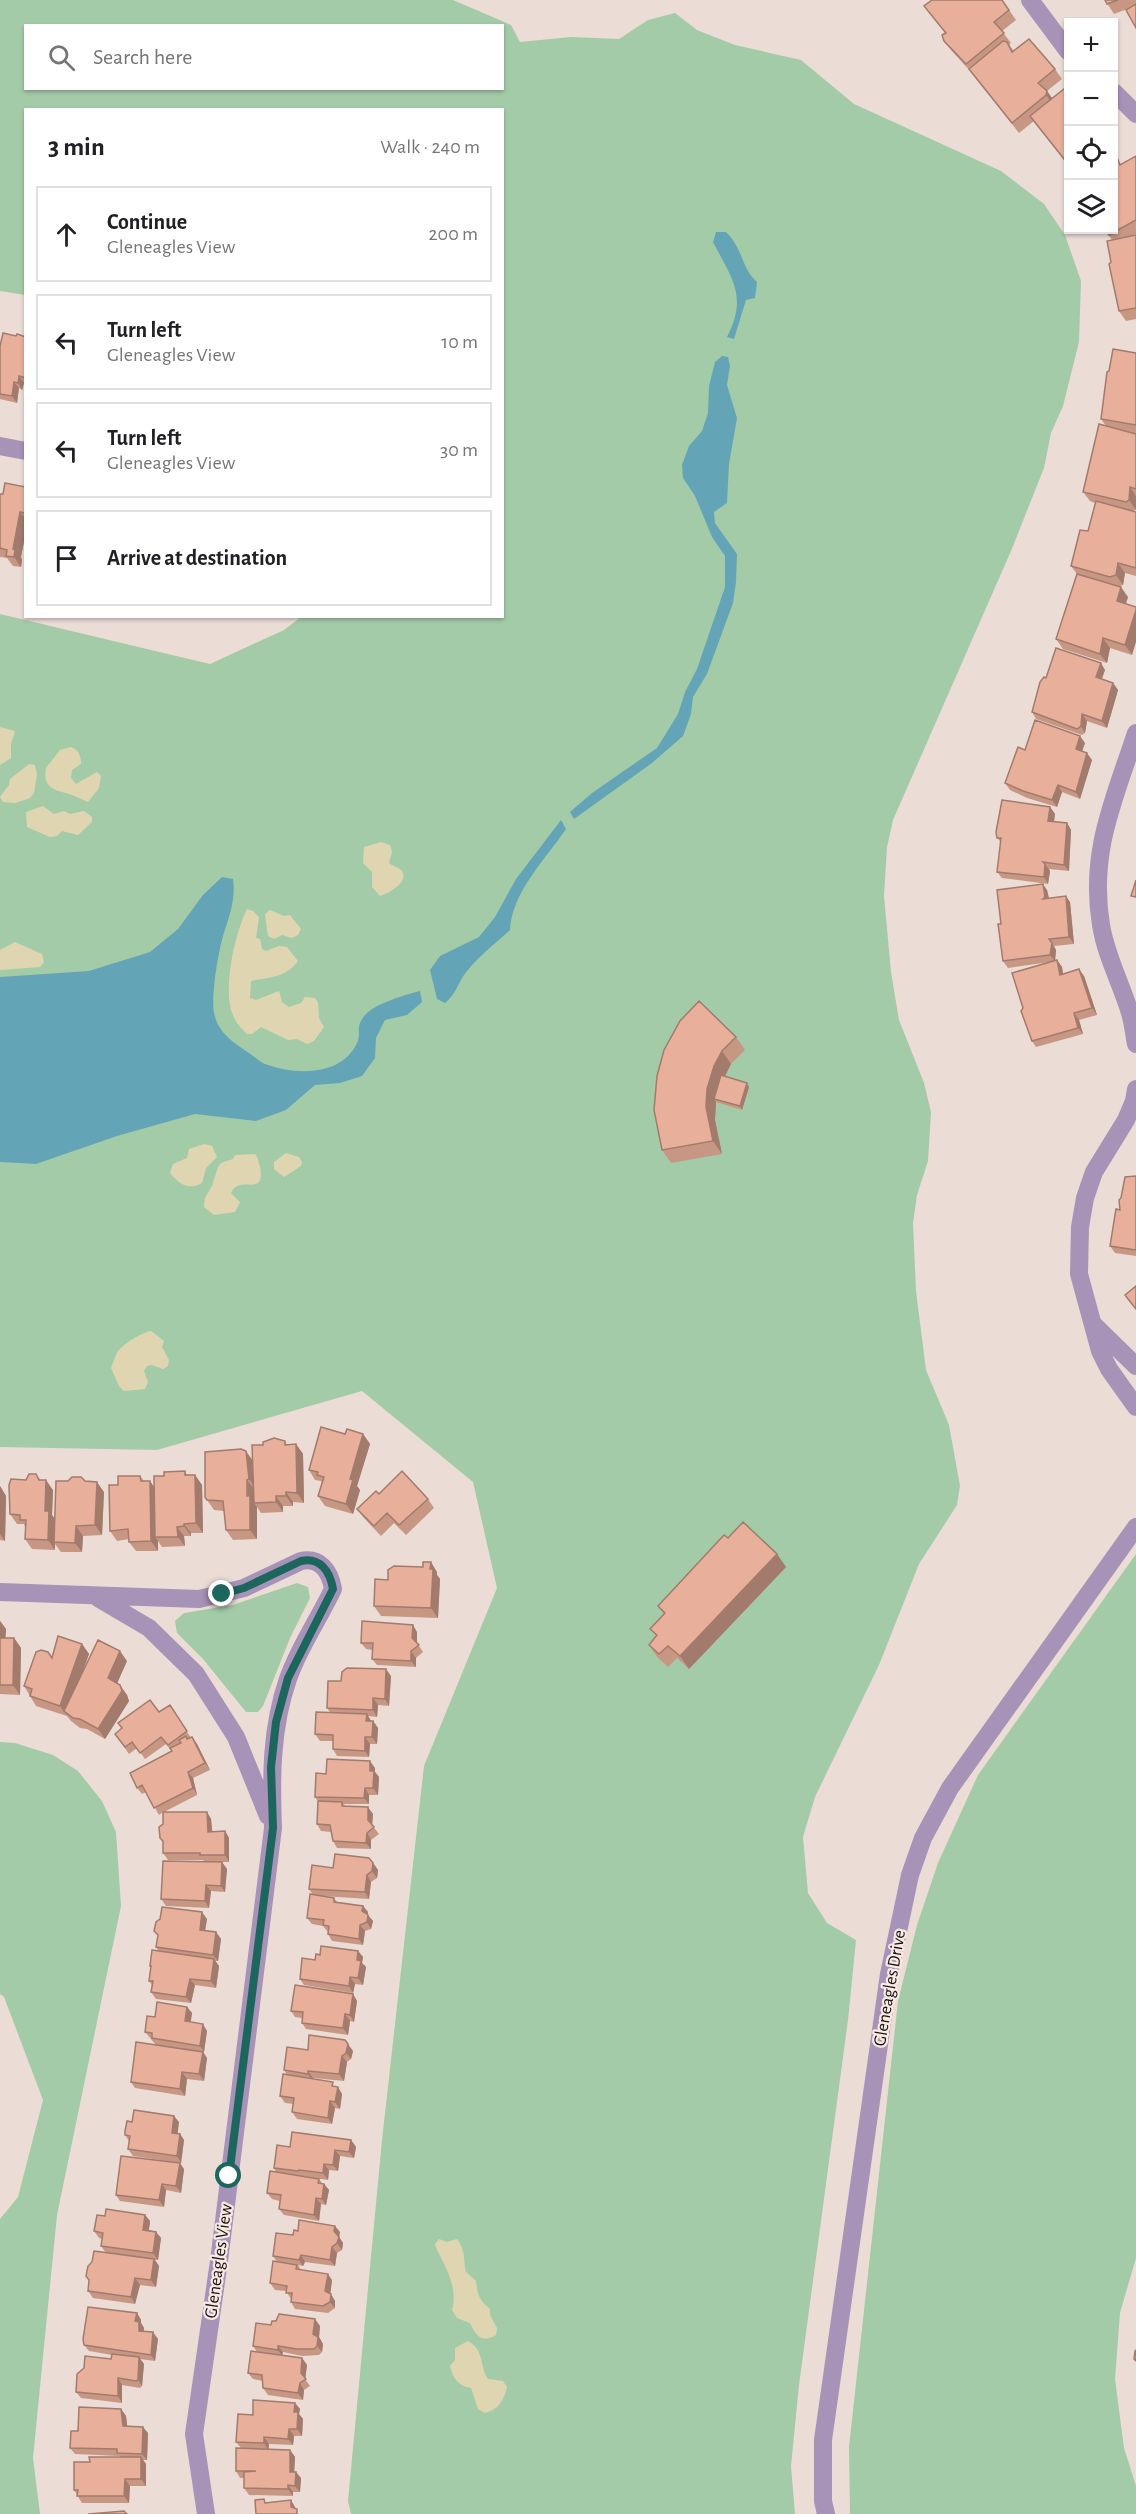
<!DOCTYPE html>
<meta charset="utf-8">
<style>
:root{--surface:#fff;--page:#f6f6f6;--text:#202124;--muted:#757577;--line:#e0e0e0}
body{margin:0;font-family:"Alegreya Sans",sans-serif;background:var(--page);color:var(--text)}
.controls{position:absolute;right:18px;top:18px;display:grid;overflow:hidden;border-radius:0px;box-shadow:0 2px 4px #0004}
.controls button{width:54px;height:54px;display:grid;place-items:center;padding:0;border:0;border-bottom:2px solid var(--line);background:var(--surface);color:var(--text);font:30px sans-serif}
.stop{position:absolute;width:18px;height:18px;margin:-14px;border:4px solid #1d665d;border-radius:50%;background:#fff}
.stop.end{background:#1d665d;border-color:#fff;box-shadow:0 2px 6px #0008}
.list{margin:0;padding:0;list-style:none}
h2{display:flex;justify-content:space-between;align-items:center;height:78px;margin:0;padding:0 24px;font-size:26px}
h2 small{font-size:20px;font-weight:400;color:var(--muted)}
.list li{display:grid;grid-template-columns:39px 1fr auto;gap:18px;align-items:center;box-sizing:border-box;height:96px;margin:0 12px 12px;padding:0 12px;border:2px solid var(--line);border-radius:0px}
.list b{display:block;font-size:22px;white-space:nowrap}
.list p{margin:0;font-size:20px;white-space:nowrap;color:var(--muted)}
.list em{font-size:20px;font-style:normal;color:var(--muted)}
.icon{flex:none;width:33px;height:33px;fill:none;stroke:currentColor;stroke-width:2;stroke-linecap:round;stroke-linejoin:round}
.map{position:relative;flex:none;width:1136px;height:2514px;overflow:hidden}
.search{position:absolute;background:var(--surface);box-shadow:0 2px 4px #0004;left:24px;top:24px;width:480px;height:66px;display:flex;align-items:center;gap:15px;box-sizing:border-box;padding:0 21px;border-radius:0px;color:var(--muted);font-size:22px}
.panel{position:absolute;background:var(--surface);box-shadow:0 2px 4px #0004;left:24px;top:108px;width:480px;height:510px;border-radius:0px}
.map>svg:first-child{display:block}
</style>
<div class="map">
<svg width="1136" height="2514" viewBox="0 0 1136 2514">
<rect width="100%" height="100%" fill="#ebdcd6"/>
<!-- green -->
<path fill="#a4cba8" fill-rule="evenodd" d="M 0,0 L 453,0 L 511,25 L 520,42 L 571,37 L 619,39 L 648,20 L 675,13 L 697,30 L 735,45 L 801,60 L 854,104 L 1001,171 L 1044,204 L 1065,235 L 1081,281 L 1079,342 L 1063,406 L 1051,433 L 1044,468 L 1011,551 L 893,820 L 887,847 L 884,896 L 891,972 L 899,1020 L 924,1083 L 931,1112 L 928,1161 L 917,1195 L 913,1223 L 916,1291 L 926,1370 L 949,1425 L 960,1486 L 957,1505 L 919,1564 L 879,1665 L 815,1797 L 803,1837 L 808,1893 L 827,1923 L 856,1940 L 848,2020 L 799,2385 L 791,2466 L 795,2514 L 351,2514 L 348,2501 L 382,2140 L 424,1766 L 497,1588 L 473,1482 L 362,1391 L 157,1450 L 0,1447 L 0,614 L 210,664 L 284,630 L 301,617 L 502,616 L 502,110 L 26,110 L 25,295 L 0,291 ZM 26,26 L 502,26 L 502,88 L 26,88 Z
M 1136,1554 L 1136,2258 L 1120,2313 L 1115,2379 L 1124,2448 L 1136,2486 L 1136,2514 L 850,2514 L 849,2447 L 898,2001 L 917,1925 L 938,1863 L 978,1775 Z
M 297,1583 L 308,1587 L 310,1598 L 290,1638 L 263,1706 L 258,1712 L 246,1712 L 203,1659 L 177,1633 L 175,1621 L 184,1613 L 233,1605 Z
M 0,1742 L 15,1743 L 53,1755 L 78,1771 L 102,1801 L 116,1832 L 121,1906 L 57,2215 L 33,2458 L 40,2514 L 0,2514 L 0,2219 L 18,2197 L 43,2100 L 4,1997 L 0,1994 Z"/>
<!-- sand -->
<path fill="#dfd6b1" d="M 0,727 L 15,731 L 11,744 L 11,758 L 0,765 Z
M 71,747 C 79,750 81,756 81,764 L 72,770 L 71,778 L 76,784 L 97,772 L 101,776 L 99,788 L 88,802 C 81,799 76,796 69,794 C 53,789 43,788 46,768 L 60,750 Z
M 29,764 L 35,765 L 37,774 L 34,793 L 30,798 L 15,803 L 3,802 L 0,797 L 9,785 L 10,779 Z
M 43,806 L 54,814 L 64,811 L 70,814 L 84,811 L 92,817 L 92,822 L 78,835 L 62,831 L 57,836 L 50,837 L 27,827 L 26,812 Z
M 381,842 L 390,845 L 392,852 L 389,863 C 392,866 398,867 401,870 C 411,881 389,893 380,896 L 372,887 L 372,872 L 363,863 L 364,847 Z
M 247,909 L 253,911 L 259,917 L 256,938 L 260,939 L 262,949 L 266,951 L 279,946 L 287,947 L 298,961 C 286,978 269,977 251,981 L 250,998 L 256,1000 L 279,991 L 282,1002 L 289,1007 L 301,1003 L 305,997 L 315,998 L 318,1002 L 319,1018 L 324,1027 L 314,1041 L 307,1044 L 297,1039 L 288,1040 L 261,1027 L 252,1034 L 247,1034 C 241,1028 236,1023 233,1015 C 222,990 235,933 247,909 Z
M 270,910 L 284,916 L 290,915 L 301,929 L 298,935 L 292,938 L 282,935 L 274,939 L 268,936 L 265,914 Z
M 15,942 L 42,954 L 44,962 L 40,967 L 0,970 L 0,950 Z
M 204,1144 L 212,1146 L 217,1157 L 206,1168 L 202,1183 C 188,1190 180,1185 170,1173 L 173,1164 L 187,1158 L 189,1149 Z
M 286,1153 L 299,1157 L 302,1162 L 301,1166 L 284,1177 L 274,1169 L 274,1162 Z
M 255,1154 C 259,1159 258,1161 260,1167 C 266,1199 239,1173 231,1193 L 240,1202 L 235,1212 L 214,1215 L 204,1207 L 205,1198 L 212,1186 L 218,1167 L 221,1163 L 233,1159 L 235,1155 Z
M 151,1331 L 164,1341 L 162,1347 L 169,1360 L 168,1366 L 163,1369 L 152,1365 L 147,1366 L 144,1371 L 148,1382 L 145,1389 L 124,1391 L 119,1386 L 111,1368 C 113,1363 115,1357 117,1353 C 120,1346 142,1332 151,1331 Z
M 439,2239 L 447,2242 L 457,2239 C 466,2251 463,2259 466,2272 L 476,2281 C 478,2295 478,2299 490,2309 L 490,2315 L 497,2328 L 496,2335 C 481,2344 476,2335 470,2323 L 457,2318 L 452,2310 C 458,2289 447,2269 437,2250 L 435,2244 Z
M 468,2341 C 485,2350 479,2366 488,2379 L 503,2381 L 507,2387 C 504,2400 498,2410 485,2413 L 478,2409 L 471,2388 C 458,2386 453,2378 450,2366 L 455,2360 L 455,2348 Z"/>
<!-- water -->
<path fill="#63a5b6" d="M 716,232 L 726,232 C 744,250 741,268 757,282 L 755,298 L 746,300 L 734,339 L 727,337 C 748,296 732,279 713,242 Z
M 722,356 L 728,357 L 730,366 L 727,385 L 737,418 L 729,464 L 727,503 L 714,512 L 715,523 L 737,554 L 736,582 L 733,603 L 707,674 L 693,697 L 691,714 L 683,736 L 652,763 L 574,819 L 570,812 L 592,793 L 657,748 L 678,714 L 685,692 L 697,669 L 725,587 L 725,556 L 712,537 L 695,496 L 683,478 L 682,465 L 689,446 L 702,431 L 708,413 L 709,386 L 715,362 Z
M 561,820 L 566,829 C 545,860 512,892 510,930 C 494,945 476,958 464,975 C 457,986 455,995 445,1003 L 437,999 L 430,970 L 440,956 L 479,937 L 495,917 L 516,879 Z
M 222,877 L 233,879 C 236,900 229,917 223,936 C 218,954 211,995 214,1013 C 218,1033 234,1043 249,1053 C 255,1057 261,1063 268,1065 C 297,1075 342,1076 357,1043 C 362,1032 354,1027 366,1014 C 375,1004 407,994 420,991 L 422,1002 L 407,1015 L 385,1020 L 376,1038 L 375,1058 L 362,1076 L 340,1083 L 315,1085 L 286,1110 L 256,1121 L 195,1114 L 117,1136 L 36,1164 L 0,1162 L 0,977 L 89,971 L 150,952 L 178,929 L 203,895 Z"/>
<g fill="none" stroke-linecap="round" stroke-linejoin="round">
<!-- minor -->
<path stroke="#a792b8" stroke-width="18" d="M 1030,0 L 1068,51
M 1114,92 L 1136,114
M 0,446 L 26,451
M 1136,733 C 1114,800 1089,852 1101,925 C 1106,956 1121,983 1130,1013 C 1133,1023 1134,1034 1136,1044
M 1136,1089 L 1134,1101 L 1126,1120 L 1094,1172 L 1085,1198 L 1080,1227 L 1079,1274 L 1100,1351 L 1109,1369 L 1136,1407
M 1094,1325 L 1136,1366
M 0,1592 L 199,1599 L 244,1588 L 301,1561 C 320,1557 330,1571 333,1589 C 319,1619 299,1647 288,1679 C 271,1728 271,1777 273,1828 L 219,2261 L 194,2434 L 206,2514
M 98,1598 L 149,1628 L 196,1674 L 236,1737 L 268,1816
M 826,2514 L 823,2501 L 823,2440 L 889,1974 L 910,1875 L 923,1838 L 950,1788 L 1136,1527"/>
</g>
<!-- wall -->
<path fill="#c89784" d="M 1105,0 L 1136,0 L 1136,28 L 1130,8 L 1114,14 Z
M 924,6 L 1009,10 L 1016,20 L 1002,31 L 1011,43 L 1009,45 L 1014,51 L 1055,69 L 1062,79 L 1047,91 L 1052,98 L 1068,88 L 1068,165 L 1034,121 L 1019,133 L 971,72 L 951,50 L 944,41 L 945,33 Z
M 1113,146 L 1117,151 L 1113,153 Z
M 1136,156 L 1136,234 L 1132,236 L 1136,235 L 1136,319 L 1126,321 L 1119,311 L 1111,262 L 1112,240 L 1105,230 L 1122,164 Z
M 16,336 L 26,337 L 26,383 L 24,383 L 22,390 L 19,388 L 17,403 L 0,399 L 0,346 Z
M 1136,353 L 1136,510 L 1133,511 L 1136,512 L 1136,576 L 1125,573 L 1123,585 L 1118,587 L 1128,597 L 1126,604 L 1132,655 L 1110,648 L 1107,663 L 1063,649 L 1056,639 L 1077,574 L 1071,566 L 1088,531 L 1095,503 L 1090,501 L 1083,492 L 1106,426 L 1101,419 Z
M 26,487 L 26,531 L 21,557 L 22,560 L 21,567 L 13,566 L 7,558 L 0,557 L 0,494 L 3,494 Z
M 1105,670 L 1102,679 L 1113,683 L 1118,690 L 1107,728 L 1087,721 L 1085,733 L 1082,735 L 1036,719 L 1032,712 L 1046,678 Z
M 1085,743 L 1082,752 L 1092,760 L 1080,799 L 1062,792 L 1057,807 L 1027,798 L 1010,790 L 1005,783 L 1025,750 Z
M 1050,807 L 1055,814 L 1054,822 L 1067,823 L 1071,830 L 1069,871 L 1049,869 L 1050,871 L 1048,884 L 1002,878 L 997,872 L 1001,842 L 997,838 Z
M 1047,890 L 1049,898 L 1070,902 L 1074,944 L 1054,946 L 1056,950 L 1055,961 L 1057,960 L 1062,967 L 1063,974 L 1084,976 L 1097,1015 L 1079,1020 L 1083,1034 L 1036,1047 L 1032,1041 L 1050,962 L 1008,968 L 1003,961 L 1001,924 Z
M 736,1037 L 745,1050 L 731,1064 L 724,1076 L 749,1087 L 742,1110 L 716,1102 L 715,1120 L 722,1154 L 671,1163 L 662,1150 L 654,1110 Z
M 1136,1176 L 1136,1256 L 1115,1253 L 1110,1246 L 1120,1210 L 1121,1198 Z
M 345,1434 L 363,1434 L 370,1444 L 357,1486 L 360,1490 L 353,1514 L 325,1506 L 318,1496 L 322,1483 L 321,1481 L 315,1480 L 309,1470 Z
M 285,1441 L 287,1445 L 296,1444 L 303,1454 L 304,1503 L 293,1502 L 293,1506 L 283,1506 L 283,1512 L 261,1513 L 257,1507 L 257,1539 L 233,1540 L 226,1530 L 224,1511 L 214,1510 L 205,1497 L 253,1460 L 263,1445 Z
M 185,1471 L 187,1475 L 195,1475 L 202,1485 L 203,1533 L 191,1533 L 191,1536 L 184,1536 L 185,1546 L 162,1547 L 158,1541 L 158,1551 L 136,1551 L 129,1542 L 129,1539 L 117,1541 L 110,1531 L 118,1485 L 140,1476 L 144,1481 L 154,1487 L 164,1476 Z
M 36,1474 L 40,1480 L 53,1490 L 52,1515 L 55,1519 L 85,1481 L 104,1492 L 102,1535 L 83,1536 L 82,1552 L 61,1552 L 55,1544 L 55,1550 L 32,1549 L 25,1539 L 25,1527 L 24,1524 L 17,1524 L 10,1514 L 26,1480 Z
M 0,1486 L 6,1496 L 5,1541 L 0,1540 Z
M 379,1494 L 428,1499 L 434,1508 L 406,1535 L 394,1523 L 381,1536 L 364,1518 L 357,1509 Z
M 728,1538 L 777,1554 L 786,1567 L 689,1669 L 677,1658 L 668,1667 L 658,1658 L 649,1645 L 656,1636 L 650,1629 L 664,1614 L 658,1606 Z
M 437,1572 L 437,1575 L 440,1579 L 438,1618 L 381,1616 L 374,1606 L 388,1580 Z
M 0,1621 L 6,1629 L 5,1638 L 14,1638 L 21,1648 L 20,1695 L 0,1694 Z
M 417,1632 L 417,1643 L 423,1652 L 416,1658 L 416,1667 L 377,1665 L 372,1659 L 372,1650 L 366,1649 L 361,1643 Z
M 82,1644 L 89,1654 L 83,1670 L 127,1661 L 117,1683 L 127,1695 L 129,1701 L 105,1739 L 87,1729 L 80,1728 L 71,1721 L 67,1716 L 36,1706 L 24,1686 L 52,1658 Z
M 391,1676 L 389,1706 L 378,1705 L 377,1717 L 368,1716 L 371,1721 L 373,1721 L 378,1728 L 377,1744 L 370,1744 L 369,1757 L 337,1756 L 333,1749 L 333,1741 L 320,1741 L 315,1734 L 330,1712 L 327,1708 L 341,1681 Z
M 170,1705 L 191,1738 L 192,1737 L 197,1744 L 210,1770 L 193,1778 L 197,1795 L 164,1812 L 207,1812 L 211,1819 L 212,1832 L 225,1831 L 229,1838 L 229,1862 L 205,1862 L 203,1860 L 168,1860 L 163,1853 L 163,1843 L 160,1838 L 163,1824 L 163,1812 L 159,1815 L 146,1792 L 142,1794 L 137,1788 L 172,1752 L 166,1744 L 145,1759 L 137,1748 L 129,1754 L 115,1734 L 159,1712 Z
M 375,1768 L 375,1772 L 379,1777 L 378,1795 L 369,1795 L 369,1804 L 344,1804 L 345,1806 L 373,1814 L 372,1825 L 379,1834 L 371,1840 L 371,1849 L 337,1848 L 333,1841 L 331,1832 L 321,1831 L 317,1824 L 318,1801 L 315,1797 L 326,1774 Z
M 222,1862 L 227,1869 L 225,1892 L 211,1891 L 209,1908 L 166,1906 L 161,1899 Z
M 373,1863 L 378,1870 L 377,1878 L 371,1882 L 369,1899 L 322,1896 L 334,1898 L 337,1902 L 363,1906 L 368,1912 L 367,1915 L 373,1921 L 371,1929 L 365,1931 L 363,1945 L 332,1941 L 328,1934 L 328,1932 L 323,1926 L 312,1924 L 307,1918 L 313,1895 L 309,1889 L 333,1868 Z
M 207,1919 L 205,1931 L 216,1932 L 221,1939 L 218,1961 L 215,1961 L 219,1966 L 216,1988 L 195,1985 L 191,2003 L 156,1999 L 151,1992 L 152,1985 L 149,1981 L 151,1968 L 150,1966 L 159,1952 L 156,1947 L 158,1936 L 154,1931 Z
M 358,1951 L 363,1957 L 362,1963 L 366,1967 L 363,1985 L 355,1984 L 353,1993 L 304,1985 L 300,1979 L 320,1955 Z
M 353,1994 L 357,2001 L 354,2022 L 350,2021 L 348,2035 L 306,2029 L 302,2023 L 302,2018 L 295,2017 L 291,2011 Z
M 187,2007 L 192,2013 L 190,2022 L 207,2031 L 204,2052 L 203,2052 L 207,2058 L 204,2081 L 187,2079 L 185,2096 L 135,2088 L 131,2082 L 156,2045 L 145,2032 L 155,2017 Z
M 308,2050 L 353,2051 L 351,2059 L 347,2062 L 344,2081 L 313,2078 L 312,2079 L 336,2087 L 342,2094 L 340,2109 L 335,2108 L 332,2124 L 297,2119 L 292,2112 L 294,2104 L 285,2103 L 280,2096 L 287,2075 L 284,2070 Z
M 132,2122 L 179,2122 L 177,2133 L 180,2134 L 184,2140 L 181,2163 L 133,2156 L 128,2149 L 129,2141 L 125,2135 Z
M 351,2140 L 356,2147 L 354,2158 L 340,2156 L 338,2171 L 329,2170 L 328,2180 L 306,2177 L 319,2179 L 322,2183 L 324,2184 L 329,2190 L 326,2205 L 321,2204 L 319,2221 L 284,2215 L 279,2209 L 280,2201 L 272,2199 L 267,2193 L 276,2172 L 274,2168 L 290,2147 Z
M 184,2169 L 181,2193 L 166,2190 L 164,2207 L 120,2201 L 116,2195 Z
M 145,2215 L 150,2221 L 149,2230 L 156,2232 L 161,2238 L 158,2260 L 155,2260 L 159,2266 L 156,2287 L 140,2285 L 135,2304 L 93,2298 L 88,2291 L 92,2262 L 106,2253 L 101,2246 L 102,2239 L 99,2238 L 94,2231 L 105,2216 Z
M 298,2231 L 340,2232 L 339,2237 L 343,2243 L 342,2250 L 337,2253 L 335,2266 L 305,2262 L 303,2266 L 298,2265 L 301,2270 L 332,2280 L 330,2294 L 335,2301 L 335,2308 L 328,2313 L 295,2309 L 291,2302 L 291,2299 L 286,2291 L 275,2290 L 270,2283 L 277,2262 L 273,2256 Z
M 137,2313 L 141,2320 L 141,2323 L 144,2328 L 144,2331 L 158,2339 L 155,2361 L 140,2359 L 144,2364 L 142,2386 L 140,2388 L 122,2385 L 122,2403 L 81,2398 L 76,2392 L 111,2359 L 112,2355 L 89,2351 L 84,2345 Z
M 271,2325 L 320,2326 L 319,2337 L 323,2344 L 322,2352 L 319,2355 L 302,2356 L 283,2352 L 282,2355 L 302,2358 L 307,2365 L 305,2379 L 310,2386 L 304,2390 L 303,2400 L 268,2395 L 263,2388 L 263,2381 L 253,2379 L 248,2373 L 257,2352 L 253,2346 Z
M 295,2403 L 300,2409 L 299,2414 L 303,2419 L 302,2436 L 294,2436 L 293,2445 L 269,2444 L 269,2449 L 290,2450 L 295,2457 L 294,2472 L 301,2478 L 300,2492 L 293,2492 L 293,2496 L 249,2495 L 244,2488 L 244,2478 L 240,2478 L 236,2471 L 241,2448 L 236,2442 L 253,2415 Z
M 121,2409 L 126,2416 L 127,2426 L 148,2433 L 147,2460 L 143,2460 L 146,2464 L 146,2486 L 130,2486 L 129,2503 L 82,2503 L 74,2490 L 90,2462 L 120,2457 L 119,2456 L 75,2454 L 70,2448 L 78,2431 Z"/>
<!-- shaded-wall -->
<path fill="#a27b6c" d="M 1047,91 L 1054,101 L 1053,105 L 1046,95 Z
M 19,376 L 24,383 L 22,390 L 18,383 Z
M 14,382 L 19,388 L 17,403 L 12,396 Z
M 1130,487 L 1136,496 L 1136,510 L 1129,500 Z
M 20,512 L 26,519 L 26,531 L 21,557 L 22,560 L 21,567 L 14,557 L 13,549 Z
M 1118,563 L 1125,573 L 1123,585 L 1116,575 Z
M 1121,587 L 1128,597 L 1123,611 L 1117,601 Z
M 1136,610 L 1136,642 L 1132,655 L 1125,645 Z
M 1103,638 L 1110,648 L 1107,663 L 1100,654 Z
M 1101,663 L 1105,670 L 1100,683 L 1096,677 Z
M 1113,683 L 1118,690 L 1107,728 L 1102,721 Z
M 1082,714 L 1087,721 L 1085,733 L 1081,726 Z
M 1080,736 L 1085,743 L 1080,756 L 1076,749 Z
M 1087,753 L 1092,760 L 1080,799 L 1076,792 Z
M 1058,785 L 1062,792 L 1057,807 L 1052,800 Z
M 1050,807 L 1055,814 L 1053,828 L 1048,821 Z
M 1067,823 L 1071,830 L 1069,871 L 1064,865 Z
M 1045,864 L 1050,871 L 1048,884 L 1044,877 Z
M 1043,884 L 1047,890 L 1050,904 L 1045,897 Z
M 1066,896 L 1070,902 L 1074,944 L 1069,937 Z
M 1052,943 L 1056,950 L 1055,961 L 1050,955 Z
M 1057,960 L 1062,967 L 1064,981 L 1060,975 Z
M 1079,969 L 1084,976 L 1097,1015 L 1092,1008 Z
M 1074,1013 L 1079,1020 L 1083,1034 L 1078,1028 Z
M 722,1051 L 731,1064 L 714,1099 L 716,1102 L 715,1120 L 722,1154 L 713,1141 L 706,1107 L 707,1089 L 714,1066 Z
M 747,1083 L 749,1087 L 742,1110 L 740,1106 Z
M 363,1434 L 370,1444 L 357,1486 L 360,1490 L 353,1514 L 346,1504 L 350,1479 Z
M 296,1444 L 303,1454 L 304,1503 L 297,1493 Z
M 246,1451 L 253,1461 L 256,1489 L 249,1479 Z
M 36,1474 L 43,1484 L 46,1480 L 53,1490 L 52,1515 L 56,1521 L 54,1542 L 55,1544 L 55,1550 L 48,1540 L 45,1511 Z
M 195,1475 L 202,1485 L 203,1533 L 196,1523 Z
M 247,1480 L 254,1489 L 254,1503 L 257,1507 L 257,1539 L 250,1530 Z
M 150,1481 L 157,1491 L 155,1537 L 158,1541 L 158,1551 L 151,1541 Z
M 97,1482 L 104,1492 L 102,1535 L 95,1525 Z
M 0,1486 L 6,1496 L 5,1541 L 0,1534 Z
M 286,1492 L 293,1502 L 293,1506 L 286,1496 Z
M 276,1496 L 283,1506 L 283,1512 L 276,1502 Z
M 184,1524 L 191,1533 L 191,1536 L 184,1526 Z
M 76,1526 L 83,1536 L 82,1552 L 75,1543 Z
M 177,1527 L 184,1536 L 185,1546 L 178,1537 Z
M 777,1554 L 786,1567 L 689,1669 L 680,1656 Z
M 431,1562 L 437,1572 L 437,1575 L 440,1579 L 438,1618 L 431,1608 Z
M 0,1621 L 6,1629 L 5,1648 L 0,1640 Z
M 413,1625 L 417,1632 L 417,1644 L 412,1638 Z
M 14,1638 L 21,1648 L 20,1695 L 13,1685 Z
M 82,1644 L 89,1654 L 68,1714 L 64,1711 L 67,1716 L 60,1706 Z
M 120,1651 L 127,1661 L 115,1688 L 108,1678 Z
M 411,1651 L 416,1658 L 416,1667 L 411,1661 Z
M 386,1669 L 391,1676 L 389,1706 L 385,1699 Z
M 120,1685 L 127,1695 L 129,1701 L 105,1739 L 98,1729 Z
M 373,1698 L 378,1705 L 377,1717 L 373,1710 Z
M 367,1714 L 371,1721 L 366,1721 Z
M 373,1721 L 378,1728 L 377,1744 L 372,1737 Z
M 192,1737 L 197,1744 L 210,1770 L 205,1763 Z
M 365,1737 L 370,1744 L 369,1757 L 365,1751 Z
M 370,1761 L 375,1768 L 375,1772 L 379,1777 L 378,1795 L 373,1788 L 370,1771 Z
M 188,1772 L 193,1778 L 197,1795 L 193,1788 Z
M 365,1788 L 369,1795 L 369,1804 L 364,1798 Z
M 368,1807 L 373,1814 L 372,1826 L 368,1820 Z
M 207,1812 L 211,1819 L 213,1838 L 208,1832 Z
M 225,1831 L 229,1838 L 229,1862 L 225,1855 Z
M 367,1833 L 371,1840 L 371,1849 L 366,1843 Z
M 222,1862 L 227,1869 L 225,1892 L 221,1886 Z
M 373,1863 L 378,1870 L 377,1878 L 372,1871 Z
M 367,1875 L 371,1882 L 369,1899 L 365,1892 Z
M 206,1885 L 211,1891 L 209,1908 L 205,1901 Z
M 363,1906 L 368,1912 L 367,1918 L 362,1911 Z
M 202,1912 L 207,1919 L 204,1936 L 200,1930 Z
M 368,1915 L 373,1921 L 371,1929 L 367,1922 Z
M 360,1925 L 365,1931 L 363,1945 L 359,1939 Z
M 216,1932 L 221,1939 L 218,1961 L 213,1955 Z
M 358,1951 L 363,1957 L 362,1963 L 366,1967 L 363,1985 L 358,1978 L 357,1960 Z
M 214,1959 L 219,1966 L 216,1988 L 211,1981 Z
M 350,1977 L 355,1984 L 353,1993 L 349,1986 Z
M 190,1979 L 195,1985 L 191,2003 L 186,1997 Z
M 353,1994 L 357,2001 L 354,2022 L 350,2015 Z
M 187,2007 L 192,2013 L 190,2028 L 185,2021 Z
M 345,2014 L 350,2021 L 348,2035 L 343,2028 Z
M 203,2024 L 207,2031 L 204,2052 L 200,2046 Z
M 348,2044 L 353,2051 L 351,2059 L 346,2053 Z
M 203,2052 L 207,2058 L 204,2081 L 199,2074 Z
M 342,2056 L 347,2062 L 344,2081 L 339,2074 Z
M 308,2071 L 313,2078 L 312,2080 L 308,2074 Z
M 182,2072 L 187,2079 L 185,2096 L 180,2089 Z
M 338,2087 L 342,2094 L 340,2109 L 335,2102 Z
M 330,2101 L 335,2108 L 332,2124 L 328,2118 Z
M 174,2116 L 179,2122 L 177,2139 L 172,2133 Z
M 180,2134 L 184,2140 L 181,2163 L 177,2156 Z
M 351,2140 L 356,2147 L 354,2158 L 349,2152 Z
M 335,2150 L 340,2156 L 338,2171 L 333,2165 Z
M 180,2163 L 184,2169 L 181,2193 L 176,2186 Z
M 324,2164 L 329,2170 L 328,2180 L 323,2173 Z
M 162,2184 L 166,2190 L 164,2207 L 159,2200 Z
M 324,2184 L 329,2190 L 326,2205 L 322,2199 Z
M 316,2198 L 321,2204 L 319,2221 L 314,2215 Z
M 145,2215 L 150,2221 L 148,2236 L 143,2230 Z
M 335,2226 L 340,2232 L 339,2237 L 343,2243 L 342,2250 L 337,2243 L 334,2231 Z
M 156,2232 L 161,2238 L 158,2260 L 153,2253 Z
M 332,2247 L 337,2253 L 335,2266 L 330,2260 Z
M 301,2255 L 305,2262 L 303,2266 L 299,2260 Z
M 154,2259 L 159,2266 L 156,2287 L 151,2280 Z
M 328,2274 L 332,2280 L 330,2297 L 325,2291 Z
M 135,2278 L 140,2285 L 135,2304 L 131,2297 Z
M 331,2294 L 335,2301 L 335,2308 L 330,2302 Z
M 137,2313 L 141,2320 L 141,2323 L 144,2328 L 143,2337 L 139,2331 L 135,2321 Z
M 315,2319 L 320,2326 L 319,2337 L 323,2344 L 322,2352 L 317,2346 L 313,2334 Z
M 153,2332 L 158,2339 L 155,2361 L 151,2355 Z
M 278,2346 L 283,2352 L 282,2356 L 278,2350 Z
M 139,2357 L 144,2364 L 142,2386 L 138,2380 Z
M 302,2358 L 307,2365 L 305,2380 L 301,2373 Z
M 118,2378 L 122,2385 L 122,2403 L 118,2396 Z
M 300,2383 L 304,2390 L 303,2400 L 298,2393 Z
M 295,2403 L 300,2409 L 299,2414 L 303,2419 L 302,2436 L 297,2429 L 294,2412 Z
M 121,2409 L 126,2416 L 128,2433 L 123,2426 Z
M 143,2427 L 148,2433 L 147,2460 L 142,2454 Z
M 289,2429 L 294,2436 L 293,2445 L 288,2439 Z
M 264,2437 L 269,2444 L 268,2450 L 264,2443 Z
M 290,2450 L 295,2457 L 294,2478 L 290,2472 Z
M 141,2457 L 146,2464 L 146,2486 L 141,2479 Z
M 296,2472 L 301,2478 L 300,2492 L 295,2486 Z
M 125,2479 L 130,2486 L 129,2503 L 124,2496 Z
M 288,2485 L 293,2492 L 293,2496 L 288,2489 Z
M 291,2500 L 295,2507 L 296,2514 L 291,2507 Z"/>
<!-- building -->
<path fill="#e8b09a" stroke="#a27b6c" stroke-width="1.5" d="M 932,0 L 1002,0 L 1009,10 L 994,22 L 1004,33 L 966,64 L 944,41 L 942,35 L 946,33 L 924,6 Z
M 1105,0 L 1118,0 L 1107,4 Z
M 1136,4 L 1136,28 L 1126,10 Z
M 1029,39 L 1055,69 L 1038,83 L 1047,91 L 1046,95 L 1012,123 L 969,69 L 1003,41 L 1007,42 L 1012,52 Z
M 1068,88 L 1068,164 L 1030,116 L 1064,89 Z
M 1113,155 L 1116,155 L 1120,165 L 1136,156 L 1136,220 L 1109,235 L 1105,230 L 1113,230 Z
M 1136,235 L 1136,308 L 1119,311 L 1109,264 L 1111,262 L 1107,241 Z
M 3,333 L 16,336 L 17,334 L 26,337 L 26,378 L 19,376 L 18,383 L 14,382 L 12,396 L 0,394 L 0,346 Z
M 1113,349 L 1136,353 L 1136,425 L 1101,419 L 1107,372 L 1109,371 Z
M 1099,424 L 1136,434 L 1136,489 L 1130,487 L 1129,500 L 1126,502 L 1083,492 Z
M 5,483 L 26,487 L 26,510 L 25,513 L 20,512 L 13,549 L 15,550 L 14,557 L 6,556 L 7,550 L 0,548 L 0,494 L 3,494 Z
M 1096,501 L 1136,512 L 1136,568 L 1118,563 L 1116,575 L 1110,577 L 1071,566 L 1080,530 L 1088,531 Z
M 1077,574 L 1121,587 L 1117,601 L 1136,607 L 1136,610 L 1125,645 L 1103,638 L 1100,654 L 1056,639 Z
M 1056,648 L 1101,663 L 1096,677 L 1113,683 L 1102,721 L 1082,714 L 1081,726 L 1077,729 L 1032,712 L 1040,682 L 1044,677 L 1046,678 Z
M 1035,720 L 1080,736 L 1076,749 L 1087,753 L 1076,792 L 1058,785 L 1052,800 L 1023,791 L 1005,783 L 1018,747 L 1025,750 Z
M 1002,800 L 1050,807 L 1048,821 L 1067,823 L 1064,865 L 1043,862 L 1045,864 L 1044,877 L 997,872 L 1001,838 L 997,838 L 996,832 Z
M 1136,880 L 1136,897 L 1131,896 Z
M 1043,884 L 1045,897 L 1043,899 L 1066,896 L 1069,937 L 1049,939 L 1052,943 L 1050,955 L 1003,961 L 998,924 L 1001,924 L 997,890 Z
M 1057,960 L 1060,975 L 1079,969 L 1092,1008 L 1074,1013 L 1078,1028 L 1032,1041 L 1021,1011 L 1023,1008 L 1012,973 Z
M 699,1001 L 736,1037 L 722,1051 L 714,1066 L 707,1089 L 706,1107 L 713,1141 L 662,1150 L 654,1110 L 657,1076 L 664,1050 L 680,1021 Z
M 721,1075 L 747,1083 L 740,1106 L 714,1099 Z
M 1136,1176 L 1136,1250 L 1110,1246 L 1116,1209 L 1120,1210 L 1119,1200 L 1121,1198 L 1125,1177 Z
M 1136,1286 L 1136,1309 L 1125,1295 Z
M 321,1427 L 345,1434 L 347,1429 L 363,1434 L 350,1479 L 353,1480 L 346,1504 L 318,1496 L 324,1477 L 317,1475 L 318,1472 L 309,1470 Z
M 274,1438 L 285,1441 L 285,1445 L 296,1444 L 297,1493 L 286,1492 L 286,1496 L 276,1496 L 276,1502 L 254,1503 L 252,1445 L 263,1445 L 263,1442 Z
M 241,1449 L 246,1451 L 249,1479 L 247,1480 L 247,1496 L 250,1495 L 250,1530 L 226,1530 L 223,1501 L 207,1500 L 205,1497 L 205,1452 Z
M 185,1471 L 185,1475 L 195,1475 L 196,1523 L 184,1524 L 184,1526 L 177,1527 L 178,1537 L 155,1537 L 154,1476 L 164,1476 L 164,1472 Z
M 402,1471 L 428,1499 L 399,1525 L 387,1513 L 374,1526 L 357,1509 L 376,1491 L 379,1494 Z
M 29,1474 L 36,1474 L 39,1480 L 46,1480 L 45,1511 L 49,1511 L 48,1540 L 25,1539 L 26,1520 L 20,1520 L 20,1515 L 10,1514 L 9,1485 L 11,1479 L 26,1480 Z
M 118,1476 L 140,1476 L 141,1481 L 150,1481 L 151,1541 L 129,1542 L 128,1529 L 110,1531 L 109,1485 L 118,1485 Z
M 72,1477 L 81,1477 L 85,1481 L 97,1482 L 95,1525 L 76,1526 L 75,1543 L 54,1542 L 56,1481 L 68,1481 Z
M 743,1522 L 777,1554 L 680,1656 L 668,1646 L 659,1654 L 649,1645 L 657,1635 L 650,1629 L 665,1613 L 658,1606 L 724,1535 L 728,1538 Z
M 423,1562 L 431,1562 L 430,1569 L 433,1569 L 431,1608 L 374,1606 L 375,1579 L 388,1580 L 388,1570 L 394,1566 L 423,1567 Z
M 362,1621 L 413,1625 L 412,1638 L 419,1645 L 411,1651 L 411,1661 L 372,1659 L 373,1643 L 361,1643 Z
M 58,1636 L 82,1644 L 60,1706 L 30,1696 L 32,1689 L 24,1686 L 36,1652 L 41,1650 L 48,1652 L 52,1658 Z
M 0,1638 L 14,1638 L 13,1685 L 0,1685 Z
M 98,1640 L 120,1651 L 108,1678 L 120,1685 L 122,1691 L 98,1729 L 80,1719 L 73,1718 L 64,1711 Z
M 347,1668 L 386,1669 L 385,1699 L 373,1698 L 373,1710 L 327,1708 L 328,1681 L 341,1681 L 342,1672 Z
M 150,1700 L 159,1712 L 170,1705 L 187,1731 L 168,1745 L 161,1737 L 140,1753 L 132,1742 L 125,1747 L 115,1734 L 122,1728 L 118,1723 Z
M 316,1712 L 367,1714 L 366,1721 L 373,1721 L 372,1737 L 365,1737 L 365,1751 L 333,1749 L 333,1735 L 315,1734 Z
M 186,1736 L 187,1739 L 192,1737 L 205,1763 L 188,1772 L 193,1788 L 154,1808 L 142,1785 L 137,1788 L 130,1773 L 172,1751 L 170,1748 L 181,1743 L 179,1740 Z
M 327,1759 L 370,1761 L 370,1771 L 374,1771 L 373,1788 L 365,1788 L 364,1798 L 315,1797 L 316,1773 L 326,1774 Z
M 318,1801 L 342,1802 L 342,1806 L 368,1807 L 368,1820 L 374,1827 L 367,1833 L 366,1843 L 333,1841 L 330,1825 L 317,1824 Z
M 163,1812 L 207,1812 L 208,1832 L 225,1831 L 225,1855 L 200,1855 L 200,1853 L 163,1853 L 163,1841 L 160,1838 L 159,1827 L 163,1824 Z
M 335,1854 L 369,1858 L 373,1863 L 372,1871 L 367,1875 L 365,1892 L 309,1889 L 312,1865 L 333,1868 Z
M 163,1861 L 222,1862 L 221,1886 L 206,1885 L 205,1901 L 161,1899 Z
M 310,1894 L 334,1898 L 334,1902 L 363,1906 L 362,1911 L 368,1915 L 367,1922 L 360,1925 L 359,1939 L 328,1934 L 329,1926 L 323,1925 L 324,1920 L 307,1918 Z
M 162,1907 L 202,1912 L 200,1930 L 216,1932 L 213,1955 L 156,1947 L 158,1935 L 154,1931 L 156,1922 L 160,1919 Z
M 321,1946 L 358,1951 L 357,1960 L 361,1961 L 358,1978 L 350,1977 L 349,1986 L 300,1979 L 302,1958 L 315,1960 L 316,1954 L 320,1955 Z
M 152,1950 L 214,1959 L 211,1981 L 190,1979 L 186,1997 L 151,1992 L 153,1981 L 149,1981 L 151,1966 L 150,1966 Z
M 295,1985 L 353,1994 L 350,2015 L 345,2014 L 343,2028 L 302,2023 L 303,2012 L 291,2011 Z
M 157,2002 L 187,2007 L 185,2021 L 203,2024 L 200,2046 L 152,2038 L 152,2033 L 145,2032 L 147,2016 L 155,2017 Z
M 309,2035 L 345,2040 L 348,2044 L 346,2053 L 342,2056 L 339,2074 L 308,2071 L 308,2074 L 284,2070 L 287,2047 L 308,2050 Z
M 136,2042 L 203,2052 L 199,2074 L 182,2072 L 180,2089 L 131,2082 Z
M 283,2074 L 333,2082 L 332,2086 L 338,2087 L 335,2102 L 330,2101 L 328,2118 L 292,2112 L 294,2098 L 280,2096 Z
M 134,2110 L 174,2116 L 172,2133 L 180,2134 L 177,2156 L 128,2149 L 130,2136 L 125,2135 L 125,2131 L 127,2121 L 132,2122 Z
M 292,2132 L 351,2140 L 349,2152 L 335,2150 L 333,2165 L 324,2164 L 323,2173 L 299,2170 L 298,2171 L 274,2168 L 277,2145 L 290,2147 Z
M 121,2156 L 180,2163 L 176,2186 L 162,2184 L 159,2200 L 116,2195 Z
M 270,2171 L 319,2179 L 318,2183 L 324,2184 L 322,2199 L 316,2198 L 314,2215 L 279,2209 L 281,2195 L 267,2193 Z
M 106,2209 L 145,2215 L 143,2230 L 156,2232 L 153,2253 L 101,2246 L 103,2233 L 94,2231 L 97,2215 L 105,2216 Z
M 299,2220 L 335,2226 L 334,2231 L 339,2237 L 337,2243 L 332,2247 L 330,2260 L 301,2255 L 299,2260 L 273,2256 L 276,2233 L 293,2235 L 294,2230 L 298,2231 Z
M 94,2251 L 154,2259 L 151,2280 L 135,2278 L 131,2297 L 88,2291 L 89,2280 L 86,2276 L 88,2266 L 92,2262 Z
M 273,2261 L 297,2265 L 296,2269 L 328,2274 L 325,2291 L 331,2294 L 330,2302 L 323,2306 L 291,2302 L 292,2293 L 286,2293 L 287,2286 L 270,2283 Z
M 88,2307 L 137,2313 L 135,2321 L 139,2322 L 139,2331 L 153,2332 L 151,2355 L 84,2345 L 83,2339 Z
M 279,2314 L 315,2319 L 313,2334 L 318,2337 L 317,2346 L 314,2349 L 297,2349 L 278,2346 L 278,2350 L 253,2346 L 256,2323 L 271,2325 L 272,2321 L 276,2321 Z
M 1136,2350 L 1136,2361 L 1134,2359 L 1135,2351 Z
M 251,2351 L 302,2358 L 301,2373 L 306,2379 L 300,2383 L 298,2393 L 263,2388 L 262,2375 L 248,2373 Z
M 112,2354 L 139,2357 L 138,2380 L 136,2381 L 118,2378 L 118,2396 L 76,2392 L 77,2374 L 84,2368 L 85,2356 L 111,2359 Z
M 253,2400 L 295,2403 L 294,2412 L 298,2412 L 297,2429 L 289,2429 L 288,2439 L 264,2437 L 264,2443 L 236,2442 L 238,2414 L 253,2415 Z
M 79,2407 L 121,2409 L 123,2426 L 143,2427 L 142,2454 L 117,2453 L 117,2449 L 70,2448 L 71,2431 L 78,2431 Z
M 236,2448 L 290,2450 L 290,2472 L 296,2472 L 295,2486 L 288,2485 L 288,2489 L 244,2488 L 244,2472 L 256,2471 L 236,2471 Z
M 89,2457 L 141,2457 L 141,2479 L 125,2479 L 124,2496 L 77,2496 L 78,2490 L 74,2490 L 74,2462 L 90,2462 Z
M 264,2499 L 265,2503 L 291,2500 L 291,2507 L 297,2509 L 297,2514 L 256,2514 L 255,2500 Z
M 124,2511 L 127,2514 L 88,2514 Z"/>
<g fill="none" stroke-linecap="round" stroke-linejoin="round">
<!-- route -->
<path stroke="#1d665d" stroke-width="8" d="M 222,1594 L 244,1588 L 301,1561 C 320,1557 330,1571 333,1589 L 288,1678 L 276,1722 L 271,1767 L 273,1828 L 229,2176"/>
</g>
<g text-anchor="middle" stroke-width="4.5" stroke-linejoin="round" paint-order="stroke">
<!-- street labels -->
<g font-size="18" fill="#191412" stroke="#f8e9e3">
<text transform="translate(889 1988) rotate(-80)" y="6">Gleneagles Drive</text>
<text transform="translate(218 2261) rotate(-82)" y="6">Gleneagles View</text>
</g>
</g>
</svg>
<div class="controls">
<button>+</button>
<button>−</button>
<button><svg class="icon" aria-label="locate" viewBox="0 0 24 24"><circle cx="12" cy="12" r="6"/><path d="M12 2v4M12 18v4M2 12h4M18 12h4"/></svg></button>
<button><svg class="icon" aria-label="layers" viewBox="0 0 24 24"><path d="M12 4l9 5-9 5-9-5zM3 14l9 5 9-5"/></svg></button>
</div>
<div class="stop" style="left:229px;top:2176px"></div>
<div class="stop end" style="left:222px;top:1594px"></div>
<div class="search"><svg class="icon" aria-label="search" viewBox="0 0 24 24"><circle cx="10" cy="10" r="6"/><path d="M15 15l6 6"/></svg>Search here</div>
<section class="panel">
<h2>3 min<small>Walk · 240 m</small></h2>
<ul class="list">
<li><svg class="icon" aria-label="ahead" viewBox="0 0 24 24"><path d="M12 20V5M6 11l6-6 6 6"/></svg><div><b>Continue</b><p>Gleneagles View</p></div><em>200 m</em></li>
<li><svg class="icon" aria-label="left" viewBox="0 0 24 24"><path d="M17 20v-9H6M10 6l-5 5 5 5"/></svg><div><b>Turn left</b><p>Gleneagles View</p></div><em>10 m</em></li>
<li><svg class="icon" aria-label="left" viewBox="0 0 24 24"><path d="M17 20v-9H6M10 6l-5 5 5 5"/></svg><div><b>Turn left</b><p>Gleneagles View</p></div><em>30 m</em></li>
<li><svg class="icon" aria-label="arrive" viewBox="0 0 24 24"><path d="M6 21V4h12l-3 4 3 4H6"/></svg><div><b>Arrive at destination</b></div></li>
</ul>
</section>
</div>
